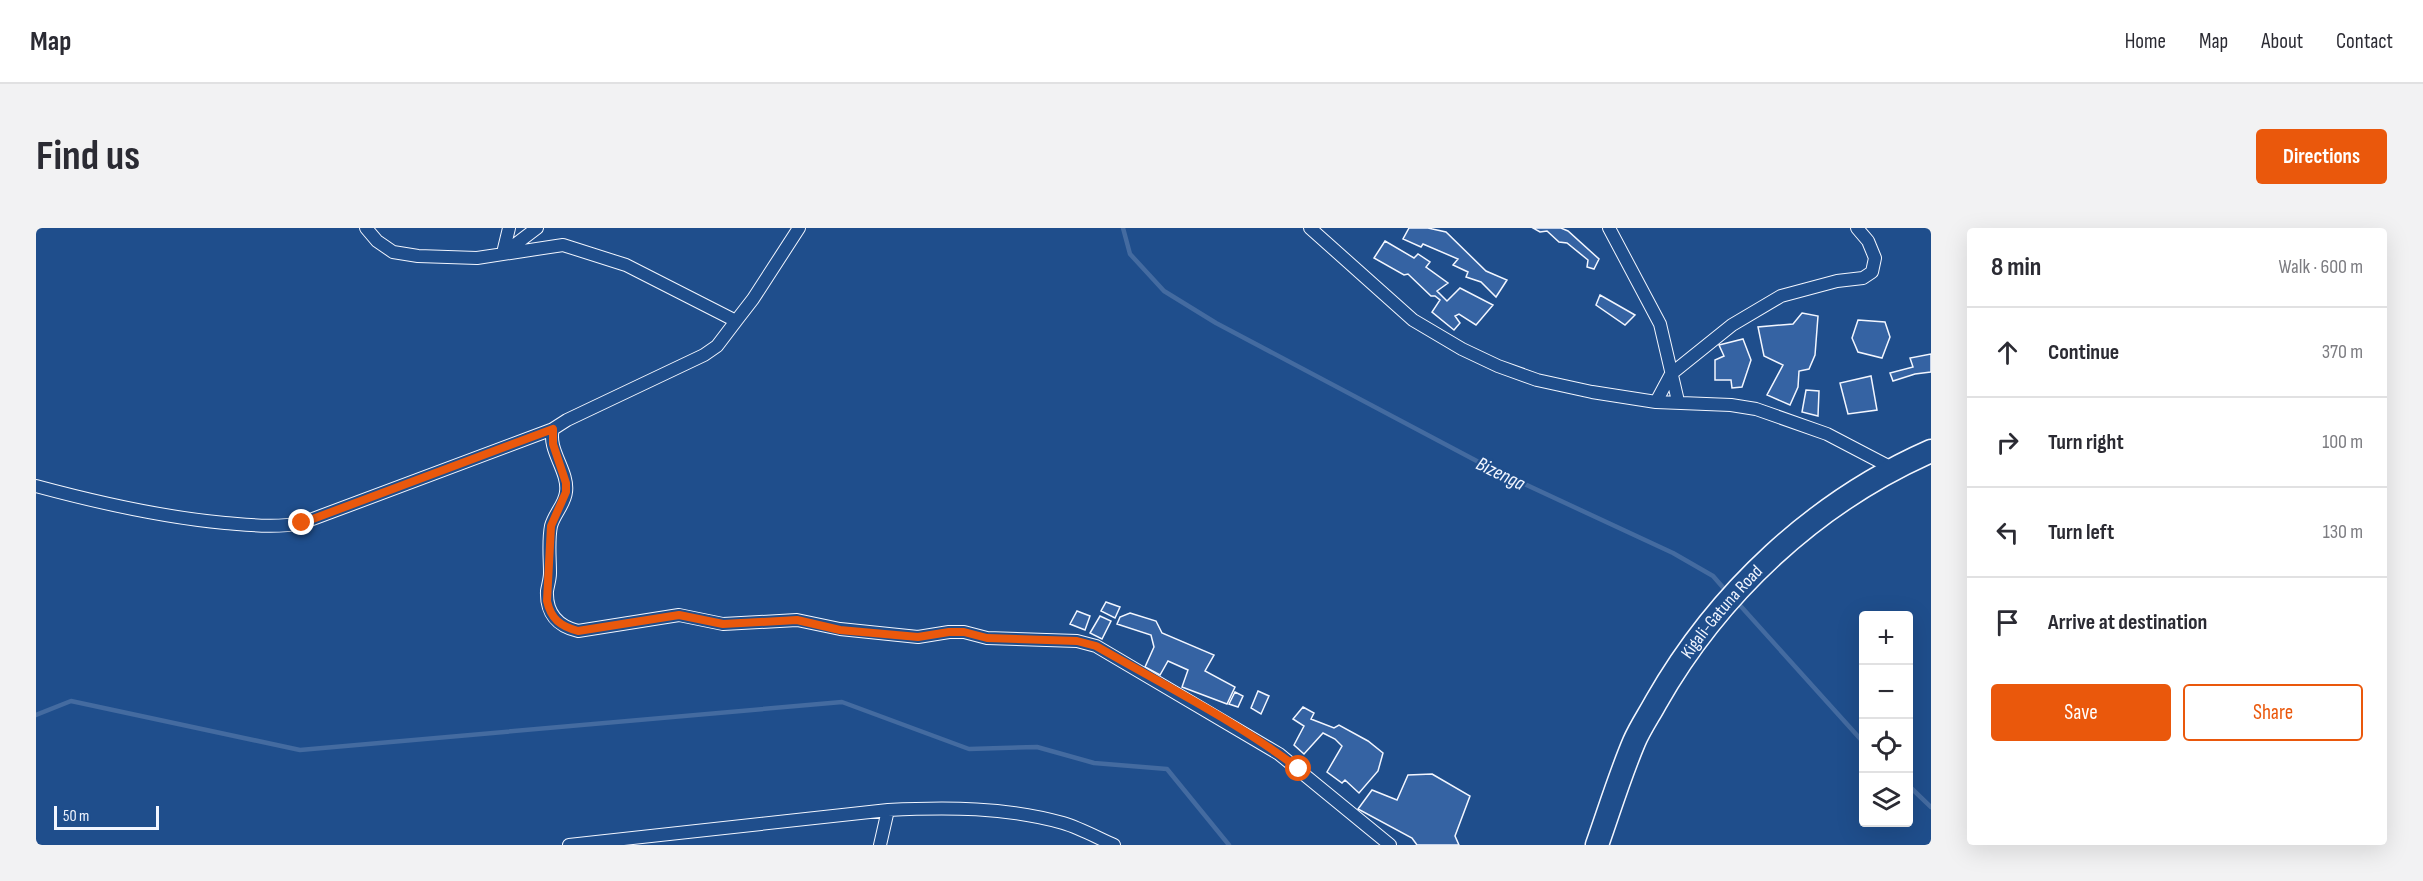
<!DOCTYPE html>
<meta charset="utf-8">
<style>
:root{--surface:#fff;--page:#f2f2f3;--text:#2b2b33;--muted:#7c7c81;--line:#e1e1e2;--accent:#ea580c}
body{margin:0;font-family:"Sofia Sans Condensed",sans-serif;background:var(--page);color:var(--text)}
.controls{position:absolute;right:18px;bottom:18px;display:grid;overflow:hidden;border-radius:6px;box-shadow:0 6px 24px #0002}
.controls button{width:54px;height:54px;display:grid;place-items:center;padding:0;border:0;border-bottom:2px solid var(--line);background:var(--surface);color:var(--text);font:30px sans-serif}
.scale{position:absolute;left:18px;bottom:15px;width:105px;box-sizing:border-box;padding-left:6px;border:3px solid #f2f6ff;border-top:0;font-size:16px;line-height:21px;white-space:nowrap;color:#f2f6ff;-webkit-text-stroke:4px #1f4e8c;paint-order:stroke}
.stop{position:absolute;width:18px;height:18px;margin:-14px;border:4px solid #ea580c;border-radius:50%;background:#fff}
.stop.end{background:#ea580c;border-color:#fff;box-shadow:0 2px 6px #0008}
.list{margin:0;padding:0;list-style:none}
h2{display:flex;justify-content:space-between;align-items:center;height:78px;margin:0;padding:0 24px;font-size:26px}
h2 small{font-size:20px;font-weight:400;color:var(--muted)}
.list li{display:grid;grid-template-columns:39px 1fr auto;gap:18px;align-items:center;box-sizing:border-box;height:90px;padding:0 24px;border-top:2px solid var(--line)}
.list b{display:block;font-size:22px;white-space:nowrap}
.list em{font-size:20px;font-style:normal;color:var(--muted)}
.actions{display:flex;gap:12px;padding:18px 24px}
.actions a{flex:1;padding:14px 0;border:2px solid var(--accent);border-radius:6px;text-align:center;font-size:21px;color:var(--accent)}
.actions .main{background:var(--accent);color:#fff}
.icon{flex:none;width:33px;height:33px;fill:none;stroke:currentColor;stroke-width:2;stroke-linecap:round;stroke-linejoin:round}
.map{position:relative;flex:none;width:1895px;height:617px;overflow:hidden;border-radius:6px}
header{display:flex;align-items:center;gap:36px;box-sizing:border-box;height:84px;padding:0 30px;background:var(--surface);border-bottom:2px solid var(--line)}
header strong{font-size:28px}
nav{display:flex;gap:33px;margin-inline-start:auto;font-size:21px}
.intro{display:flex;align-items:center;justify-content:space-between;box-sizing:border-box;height:144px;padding:0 36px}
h1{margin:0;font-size:42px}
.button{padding:15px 27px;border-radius:6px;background:var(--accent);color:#fff;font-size:21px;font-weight:700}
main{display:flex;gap:36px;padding:0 36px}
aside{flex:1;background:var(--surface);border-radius:6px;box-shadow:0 6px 24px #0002}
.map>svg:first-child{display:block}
</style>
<header>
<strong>Map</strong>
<nav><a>Home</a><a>Map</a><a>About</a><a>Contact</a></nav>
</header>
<div class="intro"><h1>Find us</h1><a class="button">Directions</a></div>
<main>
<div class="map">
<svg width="1895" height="617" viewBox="0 0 1895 617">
<rect width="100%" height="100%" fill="#1f4e8c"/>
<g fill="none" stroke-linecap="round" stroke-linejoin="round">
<!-- stream -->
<path stroke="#446ba0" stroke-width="4.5" d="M 1087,0 L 1094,26 L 1128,63 L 1180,95 L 1454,240 L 1637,325 L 1677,348 L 1691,364
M 1701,374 L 1828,515
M 0,487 L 35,473 L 264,522 L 806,474 L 933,521 L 1001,519 L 1058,535 L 1131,541 L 1193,617
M 1872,557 L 1895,579"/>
</g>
<!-- building -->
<path fill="#3563a3" stroke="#f2f6ff" stroke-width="1.5" d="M 1373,0 L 1392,0 L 1410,4 L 1450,43 L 1471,52 L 1460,69 L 1445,54 L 1430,49 L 1432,44 L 1417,37 L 1422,31 L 1387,16 L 1385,19 L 1367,11 Z
M 1497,0 L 1525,0 L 1532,3 L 1563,31 L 1558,41 L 1551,39 L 1552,32 L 1531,15 L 1523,14 L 1511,3 L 1504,4 Z
M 1349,13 L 1378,30 L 1382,26 L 1394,34 L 1390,39 L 1412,55 L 1401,63 L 1411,73 L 1424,60 L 1457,77 L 1440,97 L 1423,86 L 1419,88 L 1424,95 L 1418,102 L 1396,84 L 1404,72 L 1399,68 L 1395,68 L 1372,46 L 1368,47 L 1338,30 Z
M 1564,67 L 1599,87 L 1589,97 L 1560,77 Z
M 1766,85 L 1782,88 L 1779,127 L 1773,141 L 1763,143 L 1762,159 L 1754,177 L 1731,167 L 1747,137 L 1728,128 L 1722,99 L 1757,96 Z
M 1822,92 L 1849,94 L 1854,109 L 1846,130 L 1822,124 L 1816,110 Z
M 1707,111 L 1715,132 L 1706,159 L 1696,160 L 1695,152 L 1679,152 L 1679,132 L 1688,128 L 1683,117 Z
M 1895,126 L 1895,144 L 1879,146 L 1857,153 L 1854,145 L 1877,139 L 1874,130 Z
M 1835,148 L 1841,182 L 1812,186 L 1804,155 Z
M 1770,162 L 1783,163 L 1782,188 L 1766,184 Z
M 1070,374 L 1084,379 L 1079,390 L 1065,383 Z
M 1041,383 L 1054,388 L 1049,402 L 1034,396 Z
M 1094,385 L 1120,393 L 1126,405 L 1178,427 L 1169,443 L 1199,459 L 1191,476 L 1146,459 L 1152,442 L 1132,433 L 1124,447 L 1109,439 L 1118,419 L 1115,407 L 1081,396 L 1084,389 Z
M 1064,388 L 1075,393 L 1066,411 L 1054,405 Z
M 1222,463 L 1233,468 L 1225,486 L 1215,480 Z
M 1199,464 L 1207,468 L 1202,479 L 1193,476 Z
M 1267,479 L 1278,485 L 1275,491 L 1298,500 L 1303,497 L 1332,513 L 1347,525 L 1342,543 L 1323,565 L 1309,552 L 1306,555 L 1291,544 L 1306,518 L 1299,511 L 1287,505 L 1268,526 L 1258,517 L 1268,498 L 1257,491 Z
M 1396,546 L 1434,568 L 1419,608 L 1423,617 L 1381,617 L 1376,610 L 1322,581 L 1336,562 L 1361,572 L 1372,547 Z"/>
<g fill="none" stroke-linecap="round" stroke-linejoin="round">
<!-- street casing -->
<g stroke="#f2f6ff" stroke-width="14">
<path id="street" d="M 330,0 L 341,13 L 357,24 L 382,28 L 441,30 L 527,17 L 590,37 L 700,93 L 681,118 L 668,127 L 531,192 L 517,201 C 511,222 533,243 530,264 C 529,276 518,286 515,298 C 512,313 514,330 514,345 C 514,351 512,357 511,363 C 510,385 521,398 542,403 L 643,387 L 687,396 L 761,392 L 804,401 L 882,409 L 913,404 L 928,404 L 951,410 L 1041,413 L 1060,418 L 1243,526 L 1354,617
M 1274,0 L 1377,92 L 1426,121 L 1462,138 L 1501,152 L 1556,164 L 1620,174 L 1695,177 L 1720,181 L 1791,206 L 1856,240
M 1573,0 L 1624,96 L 1642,173
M 467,25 L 473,0
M 468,25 L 501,0
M 700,93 L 717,71 L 763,0
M 1620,174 L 1635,146 L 1696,97 L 1745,68 L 1801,53 L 1827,50 L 1836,44 L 1839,30 L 1832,13 L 1821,0
M 0,258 C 63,275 124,289 189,295 C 215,297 240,300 266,295 L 517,201
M 533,617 L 852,582 C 911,579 970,579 1027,595 C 1044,600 1062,610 1078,617
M 844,617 L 852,582"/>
</g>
<!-- highway casing -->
<g stroke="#f2f6ff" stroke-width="25">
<g id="highway">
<path id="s1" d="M 1561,617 C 1573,583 1584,547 1598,514 C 1604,500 1613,487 1620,474 C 1682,365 1779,274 1895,223"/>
</g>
</g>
<!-- street -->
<use href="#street" stroke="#1f4e8c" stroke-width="12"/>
<!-- highway -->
<use href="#highway" stroke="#1f4e8c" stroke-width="22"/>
</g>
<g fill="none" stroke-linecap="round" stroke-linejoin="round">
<!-- route -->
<path stroke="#ea580c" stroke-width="8" d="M 266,295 L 517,201 L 517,216 L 530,255 L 530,264 L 515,298 L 511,373 C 515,391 524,398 542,403 L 643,387 L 687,396 L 761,392 L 804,402 L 882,409 L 913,404 L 928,404 L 951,410 L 1041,413 L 1060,418 C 1128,457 1200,493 1263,541"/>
</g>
<g text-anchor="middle" stroke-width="4.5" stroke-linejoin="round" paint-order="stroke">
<!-- street labels -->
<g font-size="18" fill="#f2f6ff" stroke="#1f4e8c">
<text dy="6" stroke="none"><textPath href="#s1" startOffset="267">Kigali-Gatuna Road</textPath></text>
</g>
<!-- water labels -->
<g font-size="20" font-style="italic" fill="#f2f6ff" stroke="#1f4e8c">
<text transform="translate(1465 245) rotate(26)" y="7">Bizenga</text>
</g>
</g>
</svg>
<div class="controls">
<button>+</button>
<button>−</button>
<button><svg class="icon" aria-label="locate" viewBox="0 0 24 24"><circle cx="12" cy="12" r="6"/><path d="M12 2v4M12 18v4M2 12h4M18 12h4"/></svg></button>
<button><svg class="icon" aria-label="layers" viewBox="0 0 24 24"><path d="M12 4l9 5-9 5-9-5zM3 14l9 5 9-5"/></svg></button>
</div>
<div class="scale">50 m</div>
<div class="stop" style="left:1263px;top:541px"></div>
<div class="stop end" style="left:266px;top:295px"></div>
</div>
<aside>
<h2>8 min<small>Walk · 600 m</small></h2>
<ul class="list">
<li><svg class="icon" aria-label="ahead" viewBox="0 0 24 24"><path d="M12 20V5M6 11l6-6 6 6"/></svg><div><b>Continue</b></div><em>370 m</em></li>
<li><svg class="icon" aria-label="right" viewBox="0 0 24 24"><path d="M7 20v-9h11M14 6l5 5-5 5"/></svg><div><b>Turn right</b></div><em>100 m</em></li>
<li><svg class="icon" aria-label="left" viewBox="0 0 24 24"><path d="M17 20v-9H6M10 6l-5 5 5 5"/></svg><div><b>Turn left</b></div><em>130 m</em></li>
<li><svg class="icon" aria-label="arrive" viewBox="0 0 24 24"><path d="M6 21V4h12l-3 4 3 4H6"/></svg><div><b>Arrive at destination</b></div></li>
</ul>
<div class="actions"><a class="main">Save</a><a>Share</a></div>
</aside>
</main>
